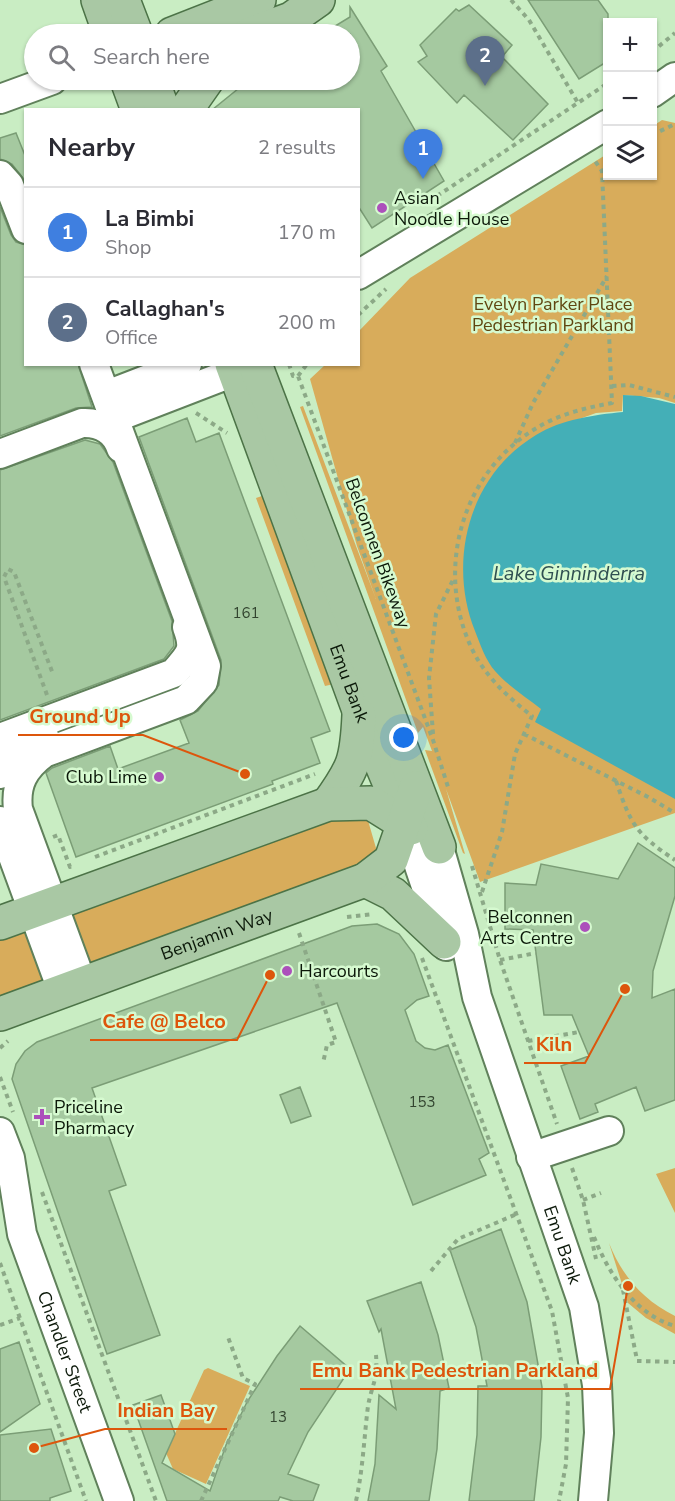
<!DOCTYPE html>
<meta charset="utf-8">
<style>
:root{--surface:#fff;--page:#f7f7f7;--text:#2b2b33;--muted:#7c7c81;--line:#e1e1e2;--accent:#0f766e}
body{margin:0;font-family:"Nunito Sans",sans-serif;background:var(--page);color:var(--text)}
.controls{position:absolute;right:18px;top:18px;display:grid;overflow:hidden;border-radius:0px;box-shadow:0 2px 4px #0004}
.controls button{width:54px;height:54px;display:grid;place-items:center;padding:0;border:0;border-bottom:2px solid var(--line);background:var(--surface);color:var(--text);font:30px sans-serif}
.you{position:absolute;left:404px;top:738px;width:21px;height:21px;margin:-15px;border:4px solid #fff;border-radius:50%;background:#1a73e8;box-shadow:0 0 0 9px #1a73e833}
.badge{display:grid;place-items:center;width:39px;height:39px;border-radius:50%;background:var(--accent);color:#fff;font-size:20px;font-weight:700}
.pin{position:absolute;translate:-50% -50px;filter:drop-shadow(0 2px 3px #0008)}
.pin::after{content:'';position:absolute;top:32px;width:21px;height:18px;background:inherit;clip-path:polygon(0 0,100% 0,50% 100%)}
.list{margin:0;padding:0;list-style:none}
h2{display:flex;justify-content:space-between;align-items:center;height:78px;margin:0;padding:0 24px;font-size:26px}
h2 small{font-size:20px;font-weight:400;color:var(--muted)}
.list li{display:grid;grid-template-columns:39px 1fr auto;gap:18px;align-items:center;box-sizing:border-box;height:90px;padding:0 24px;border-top:2px solid var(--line)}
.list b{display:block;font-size:22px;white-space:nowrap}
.list p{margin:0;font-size:20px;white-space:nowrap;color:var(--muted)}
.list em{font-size:20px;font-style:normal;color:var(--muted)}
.icon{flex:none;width:33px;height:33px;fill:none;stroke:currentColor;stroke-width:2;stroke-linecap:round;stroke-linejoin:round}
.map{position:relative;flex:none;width:675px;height:1501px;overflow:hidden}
.search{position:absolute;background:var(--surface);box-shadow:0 2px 4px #0004;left:24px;top:24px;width:336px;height:66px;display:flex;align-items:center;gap:15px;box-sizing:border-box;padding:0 21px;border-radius:33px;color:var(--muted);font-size:22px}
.panel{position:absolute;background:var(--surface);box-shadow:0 2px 4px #0004;left:24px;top:108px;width:336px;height:258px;border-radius:0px}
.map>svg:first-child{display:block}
</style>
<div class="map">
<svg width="675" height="1501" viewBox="0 0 675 1501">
<rect width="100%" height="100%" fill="#c9edc3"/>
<!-- green -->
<path fill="#d8ac5b" d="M 662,120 L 675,123 L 675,403 L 659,398 L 623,395 L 622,411 L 596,413 L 546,431 L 675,796 L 675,813 L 480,882 L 446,789 L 465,854 L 463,853 L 425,750 L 432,751 L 423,727 L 418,733 L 300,407 L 303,406 L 376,599 L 357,546 L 310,379 L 325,365 L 358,364 L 359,331 L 410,278 L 607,154 L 608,176 L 652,176 L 653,126 Z
M 265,495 L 334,684 L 325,686 L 256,498 Z
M 329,817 L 367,817 L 378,855 L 346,876 L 84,971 L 64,911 Z
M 27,931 L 46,986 L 0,1002 L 0,940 Z
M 675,1168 L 675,1213 L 656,1174 Z
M 609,1243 C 622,1276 643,1300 675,1316 L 675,1334 L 646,1318 L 628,1303 Z
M 208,1368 L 250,1386 L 206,1484 L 173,1469 L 166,1453 L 204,1370 Z"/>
<!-- water -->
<path fill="#44afb7" d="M 623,395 L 641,396 L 675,404 L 675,799 L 535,722 L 541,709 C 526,697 508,686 495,671 C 486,661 480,644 475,631 C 447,561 469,475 536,435 C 562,419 594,415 623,412 Z"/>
<!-- building -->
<path fill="#a5c9a0" stroke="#7b9d76" stroke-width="1.5" d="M 528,0 L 598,0 L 608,14 L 608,61 L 579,79 Z
M 469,5 L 512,45 L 502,57 L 548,104 L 513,140 L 464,95 L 457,103 L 418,62 L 427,56 L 420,45 L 456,9 L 459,11 Z
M 350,7 L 387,66 L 381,71 L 444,181 L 372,228 L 358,206 L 358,110 L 212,110 L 249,80 L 350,80 L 350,34 L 322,34 L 350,17 Z
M 16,133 L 26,158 L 26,182 L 12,164 L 0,159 L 0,138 Z
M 0,207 L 11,235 L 16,242 L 26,245 L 26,364 L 78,364 L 92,407 L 76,408 L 0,436 Z
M 187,418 L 196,442 L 219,433 L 330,731 L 311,738 L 320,763 L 272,781 L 273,784 L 76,857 L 46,773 L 52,768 L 110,746 L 118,769 L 189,743 L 180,720 L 198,711 L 219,685 L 221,660 L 139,437 Z
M 85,440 L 100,444 L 113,462 L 172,621 L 174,646 L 164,659 L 0,720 L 0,470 Z
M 638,843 L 675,868 L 675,896 L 653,971 L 652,998 L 675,989 L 675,1100 L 645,1111 L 636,1087 L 595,1104 L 598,1112 L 580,1119 L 561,1066 L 589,1056 L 572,1015 L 544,1015 L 533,930 L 505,929 L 505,883 L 536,885 L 541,864 L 618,879 Z
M 377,924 L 399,934 L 414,954 L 429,996 L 417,1000 L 405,1010 L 416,1041 L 425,1048 L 435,1050 L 448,1045 L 489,1153 L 479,1159 L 486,1175 L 413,1205 L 337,1003 L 92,1088 L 126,1185 L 109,1191 L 160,1335 L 107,1354 L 12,1079 L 16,1064 L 25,1051 L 37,1042 L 352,926 Z
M 300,1087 L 311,1116 L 291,1123 L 280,1095 Z
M 501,1229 L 527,1302 L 542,1387 L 541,1437 L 534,1501 L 469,1501 L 477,1435 L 478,1386 L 487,1386 L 476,1327 L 450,1250 Z
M 421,1282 L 438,1335 L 449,1388 L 440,1391 L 437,1449 L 429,1501 L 368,1501 L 375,1464 L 379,1395 L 396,1409 L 381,1329 L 379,1332 L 367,1301 Z
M 300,1326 L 350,1369 L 308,1432 L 288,1474 L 319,1485 L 313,1501 L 293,1501 L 280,1497 L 278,1501 L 167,1501 L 133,1405 L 161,1395 L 175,1434 L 162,1463 L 210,1491 L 226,1445 L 247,1402 L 277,1356 Z
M 19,1342 L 40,1404 L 0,1432 L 0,1349 Z
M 51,1429 L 71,1491 L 50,1498 L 50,1501 L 0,1501 L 0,1435 Z"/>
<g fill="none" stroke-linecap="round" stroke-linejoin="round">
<!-- minor casing -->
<g stroke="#60815b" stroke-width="32">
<g id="minor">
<path d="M 652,93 L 675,77"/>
<path d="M 0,99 L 52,80"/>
<path d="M 0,175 L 9,185 L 26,229"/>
<path d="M 358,275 L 608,124"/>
<path d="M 112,393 L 187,364"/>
<path d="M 120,416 L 255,364"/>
<path d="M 0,454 L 82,423 C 101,422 115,430 121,448"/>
<path d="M 0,738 L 174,673 C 190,654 196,651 187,627"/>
<path d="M 0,774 L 17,750 L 44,736"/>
<path d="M 0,821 L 62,990"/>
<path d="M 405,824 L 446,946"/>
<path id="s1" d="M 439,847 L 464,934 L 477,997 L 584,1307 L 597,1385 L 599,1433 L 593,1501"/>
<path d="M 82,983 L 18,809 C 15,784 24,768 44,753 L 186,700 L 203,682 L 206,666 L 94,364"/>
<path id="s2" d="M 0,1132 L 10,1158 L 22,1234 L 119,1501"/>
<path d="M 531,1157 L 609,1131"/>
</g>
</g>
<!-- major casing -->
<g stroke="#4c7347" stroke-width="36">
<g id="major">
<path d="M 98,0 L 110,34"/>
<path d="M 123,0 L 136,34"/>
<path d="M 172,34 L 259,0"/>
<path d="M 250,34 L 291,19 L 318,0"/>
<path d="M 127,80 L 138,110"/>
<path d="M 152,80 L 163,110"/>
<path d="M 186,110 L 207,80"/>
<path id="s3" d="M 232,364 L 360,713 L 395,796"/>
<path d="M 255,364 L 439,847"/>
<path d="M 328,804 C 354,768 357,760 359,715"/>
<path d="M 365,880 L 393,894 L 444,942"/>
<path d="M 0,923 L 328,804 L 371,803 L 411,828"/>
<path id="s4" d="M 0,1014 L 365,880 L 391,860 L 416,788"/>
</g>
</g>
<!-- path -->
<path stroke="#8ca987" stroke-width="4" stroke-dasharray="4.5 4.5" stroke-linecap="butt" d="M 511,0 L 529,20 L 578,103
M 652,52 L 675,33
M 652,135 L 675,124
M 437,196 L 608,83
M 358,315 L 386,289
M 289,364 L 293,376 L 298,376 L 433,740 L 449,790
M 298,376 L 307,364
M 612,386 L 629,385 L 675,397
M 196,413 L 227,433
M 515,443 L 533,403 L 607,276
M 47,695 L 4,577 L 8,569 L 14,572 L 53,674
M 433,734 L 429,678 L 436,614 L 454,578
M 524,734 L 648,797 L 675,813
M 616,781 C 631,825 636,834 675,860
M 53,837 L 58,835 L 70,867 L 74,865
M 95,857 L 315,774
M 472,866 L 500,960 L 557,1124
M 482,892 L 502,832 L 515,754 L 532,716 C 509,698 488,679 474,653 C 434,575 459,475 535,429 C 559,414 585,408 612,403 L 602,171 L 595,161
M 347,917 L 373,914
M 299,933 L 336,1042 L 327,1045 L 323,1063
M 422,958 L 552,1311 L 568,1398 L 566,1464 L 559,1501
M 500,960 L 536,953
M 528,1041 L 579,1032
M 0,1048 L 8,1041
M 0,1077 L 13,1112
M 572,1168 L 583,1200 L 596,1259
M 42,1192 L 156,1501
M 583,1200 L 601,1193
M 594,1237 C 609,1274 634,1314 675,1326
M 0,1263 L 86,1501
M 431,1271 L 458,1239 L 517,1214
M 623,1290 L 637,1360
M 0,1325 L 20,1318
M 637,1361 L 675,1362
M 201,1501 L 255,1384 L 243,1378 L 228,1337
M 356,1501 C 363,1469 364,1438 368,1406 C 372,1384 378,1380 376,1355"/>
<!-- minor -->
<use href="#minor" stroke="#fff" stroke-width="28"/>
<!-- major -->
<use href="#major" stroke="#a9c8a4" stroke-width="33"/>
</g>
<!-- markers -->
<g fill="#ac50bb" stroke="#d6fad0" stroke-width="2">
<circle cx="382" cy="208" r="6"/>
<circle cx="159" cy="777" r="6"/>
<circle cx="585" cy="927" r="6"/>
<circle cx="287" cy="971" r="6"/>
<path d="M39 1108h6v6h6v6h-6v6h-6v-6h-6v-6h6z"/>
</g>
<g text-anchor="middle" stroke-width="5" stroke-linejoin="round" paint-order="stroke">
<!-- number labels -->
<g font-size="15" fill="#32442f">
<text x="246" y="618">161</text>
<text x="422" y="1107">153</text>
<text x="278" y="1422">13</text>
</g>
<!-- poi labels -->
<g font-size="18" fill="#0b1809" stroke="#d6fad0" text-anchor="start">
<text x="394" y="204">Asian<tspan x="394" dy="21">Noodle House</tspan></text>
<text x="147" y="783" text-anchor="end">Club Lime</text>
<text x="573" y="923" text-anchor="end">Belconnen<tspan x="573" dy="21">Arts Centre</tspan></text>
<text x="299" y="977">Harcourts</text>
<text x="54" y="1113">Priceline<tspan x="54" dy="21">Pharmacy</tspan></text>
</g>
<!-- park labels -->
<g font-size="18" fill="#604610" stroke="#d6fad0">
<text x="553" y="310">Evelyn Parker Place<tspan x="553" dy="21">Pedestrian Parkland</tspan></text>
</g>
<!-- street labels -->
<g font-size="18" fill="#0b1809" stroke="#d6fad0">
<text transform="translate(378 553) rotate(70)" y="6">Belconnen Bikeway</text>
<text dy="6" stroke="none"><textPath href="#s3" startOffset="340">Emu Bank</textPath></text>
<text dy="6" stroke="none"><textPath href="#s4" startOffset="231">Benjamin Way</textPath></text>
<text dy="6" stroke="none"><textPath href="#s1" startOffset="417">Emu Bank</textPath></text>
<text dy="6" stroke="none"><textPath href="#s2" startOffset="230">Chandler Street</textPath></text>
</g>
<!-- water labels -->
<g font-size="20" font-style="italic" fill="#2f4f51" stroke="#d6fad0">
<text x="569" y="580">Lake Ginninderra</text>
</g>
</g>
<!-- callouts -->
<path fill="none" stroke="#dd560c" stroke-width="2" d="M245 774L143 735H18M270 975L237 1040H90M625 989L585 1063H524M628 1286L610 1389H300M34 1448L105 1429H227"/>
<g fill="#dd560c" stroke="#d6fad0" stroke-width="2">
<circle cx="245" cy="774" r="6"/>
<circle cx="270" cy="975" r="6"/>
<circle cx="625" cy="989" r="6"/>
<circle cx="628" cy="1286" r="6"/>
<circle cx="34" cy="1448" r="6"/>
</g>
<g font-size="20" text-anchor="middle" font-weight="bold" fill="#dd560c" stroke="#d6fad0" stroke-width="5" stroke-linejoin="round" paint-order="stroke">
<text x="80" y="723">Ground Up</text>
<text x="164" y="1028">Cafe @ Belco</text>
<text x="554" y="1051">Kiln</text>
<text x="455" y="1377">Emu Bank Pedestrian Parkland</text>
<text x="166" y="1417">Indian Bay</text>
</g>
</svg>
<div class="controls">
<button>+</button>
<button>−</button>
<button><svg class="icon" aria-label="layers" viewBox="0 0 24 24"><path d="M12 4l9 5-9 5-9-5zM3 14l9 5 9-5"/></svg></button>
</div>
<div class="you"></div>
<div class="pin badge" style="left:423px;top:179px;background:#3f7fe0">1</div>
<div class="pin badge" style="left:485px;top:86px;background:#5c6f8a">2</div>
<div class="search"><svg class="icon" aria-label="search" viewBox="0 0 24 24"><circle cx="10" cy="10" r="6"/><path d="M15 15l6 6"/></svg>Search here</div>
<section class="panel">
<h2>Nearby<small>2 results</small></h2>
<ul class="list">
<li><span class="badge" style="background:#3f7fe0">1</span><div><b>La Bimbi</b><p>Shop</p></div><em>170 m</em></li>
<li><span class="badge" style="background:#5c6f8a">2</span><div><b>Callaghan's</b><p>Office</p></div><em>200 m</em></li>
</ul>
</section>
</div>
